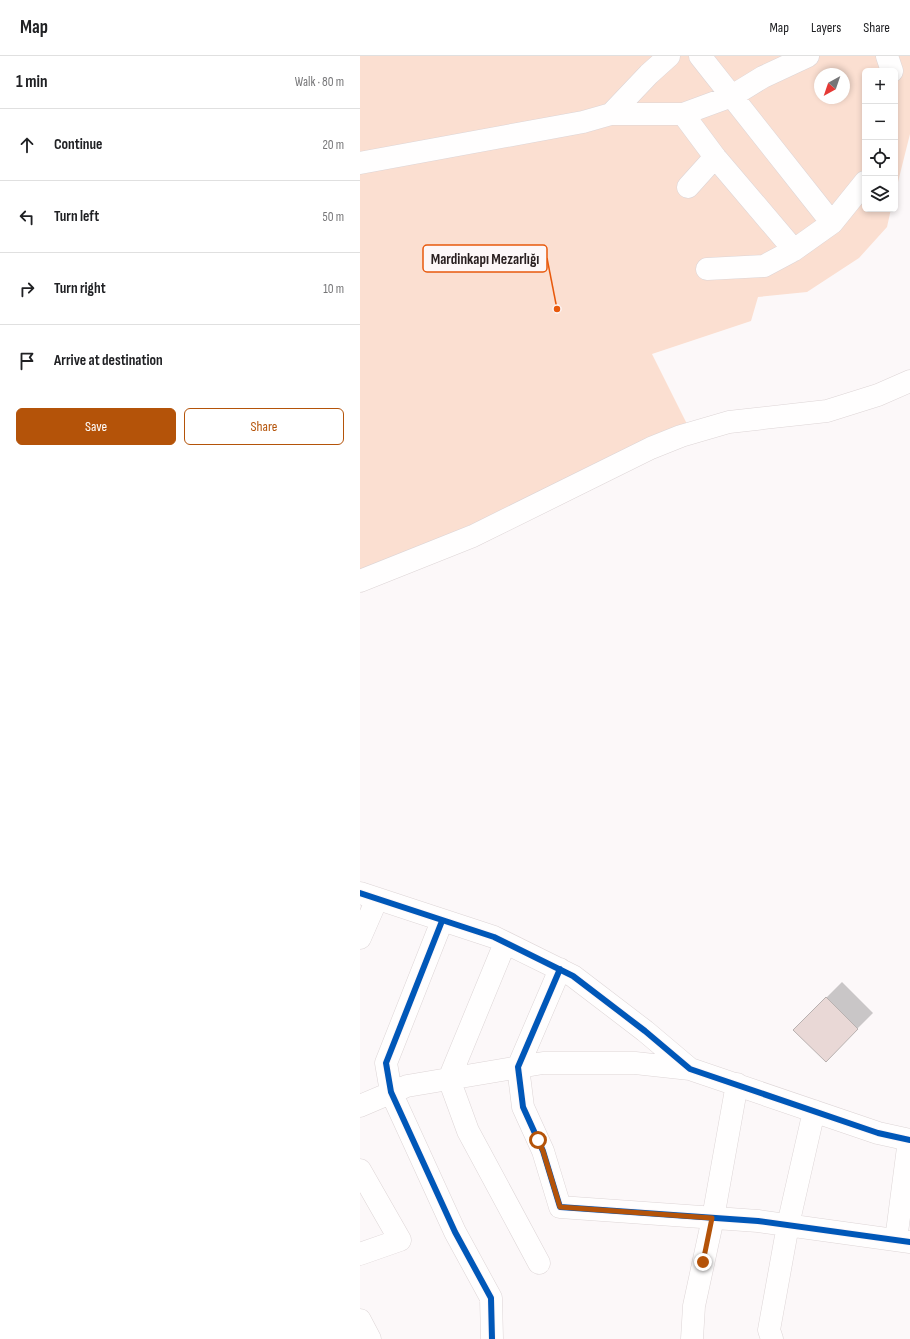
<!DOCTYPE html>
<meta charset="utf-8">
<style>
:root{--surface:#fff;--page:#f2f2f2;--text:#202124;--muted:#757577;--line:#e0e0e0;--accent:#b45309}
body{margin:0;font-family:"Sofia Sans Condensed",sans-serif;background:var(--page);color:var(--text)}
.controls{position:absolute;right:12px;top:12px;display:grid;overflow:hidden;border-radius:6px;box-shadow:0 2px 6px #0003}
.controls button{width:36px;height:36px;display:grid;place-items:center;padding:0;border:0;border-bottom:1px solid var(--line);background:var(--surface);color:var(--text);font:20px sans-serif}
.compass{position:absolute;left:454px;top:12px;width:36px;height:36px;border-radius:50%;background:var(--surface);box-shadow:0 2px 6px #0003;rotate:220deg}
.stop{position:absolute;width:12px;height:12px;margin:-9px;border:3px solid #b45309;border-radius:50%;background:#fff}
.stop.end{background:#b45309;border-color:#fff;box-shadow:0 1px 4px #0008}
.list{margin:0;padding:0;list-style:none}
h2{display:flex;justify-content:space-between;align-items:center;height:52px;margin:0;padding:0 16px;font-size:17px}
h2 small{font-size:13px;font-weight:400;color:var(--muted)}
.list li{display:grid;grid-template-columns:26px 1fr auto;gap:12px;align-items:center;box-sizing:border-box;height:72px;padding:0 16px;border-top:1px solid var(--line)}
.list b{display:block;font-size:15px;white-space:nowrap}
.list em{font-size:13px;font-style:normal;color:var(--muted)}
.actions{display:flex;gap:8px;padding:12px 16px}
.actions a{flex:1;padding:9px 0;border:1px solid var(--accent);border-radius:6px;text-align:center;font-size:14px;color:var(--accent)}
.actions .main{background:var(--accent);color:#fff}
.icon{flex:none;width:22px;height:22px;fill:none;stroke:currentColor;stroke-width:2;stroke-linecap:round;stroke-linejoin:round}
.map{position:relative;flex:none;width:550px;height:1283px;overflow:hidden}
header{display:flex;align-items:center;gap:24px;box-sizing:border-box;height:56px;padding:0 20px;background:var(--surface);border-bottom:1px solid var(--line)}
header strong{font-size:19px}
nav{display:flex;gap:22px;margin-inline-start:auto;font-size:14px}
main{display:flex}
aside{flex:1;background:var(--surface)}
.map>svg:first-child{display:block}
</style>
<header>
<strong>Map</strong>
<nav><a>Map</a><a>Layers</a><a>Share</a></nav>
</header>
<main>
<aside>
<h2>1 min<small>Walk · 80 m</small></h2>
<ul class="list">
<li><svg class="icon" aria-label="ahead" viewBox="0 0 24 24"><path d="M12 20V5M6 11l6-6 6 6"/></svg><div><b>Continue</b></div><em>20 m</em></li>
<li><svg class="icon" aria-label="left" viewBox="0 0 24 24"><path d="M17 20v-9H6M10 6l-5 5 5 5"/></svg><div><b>Turn left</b></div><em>50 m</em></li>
<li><svg class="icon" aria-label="right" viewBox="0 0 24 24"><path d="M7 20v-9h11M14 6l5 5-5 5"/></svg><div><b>Turn right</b></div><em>10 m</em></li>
<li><svg class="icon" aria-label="arrive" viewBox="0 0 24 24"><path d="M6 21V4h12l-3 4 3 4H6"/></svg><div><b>Arrive at destination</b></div></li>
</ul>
<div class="actions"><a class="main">Save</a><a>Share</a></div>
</aside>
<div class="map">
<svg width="550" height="1283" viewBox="0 0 550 1283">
<rect width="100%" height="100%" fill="#fcf8f9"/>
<!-- green -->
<path fill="#fbdfd1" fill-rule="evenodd" d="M 0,0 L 550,0 L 550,78 L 535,138 L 535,15 L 505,15 L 505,153 L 531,153 L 527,171 L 499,202 L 447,236 L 398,241 L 391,265 L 292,298 L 328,370 L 102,475 L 0,514 ZM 460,18 L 484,18 L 484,42 L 460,42 Z"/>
<!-- shadow -->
<path fill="#0003" d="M 482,926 L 513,957 L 466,1004 L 466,942 Z"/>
<!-- building -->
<path fill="#e9d8d6" stroke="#b8b1b0" d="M 466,941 L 498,973 L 466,1006 L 433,974 Z"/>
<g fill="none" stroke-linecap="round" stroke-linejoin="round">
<!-- minor casing -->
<g stroke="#ddd5d6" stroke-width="23">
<path id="minor" d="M 340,0 L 472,167
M 527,0 L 532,15
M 251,58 L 323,58 L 372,40 L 403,21 L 448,0
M 323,58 L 355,101 L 434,194
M 0,107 L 223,66 L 251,58 L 289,18 L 309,0
M 328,131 L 355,101
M 347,213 L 404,210 L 434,194 L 472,167 L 505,126
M 0,525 L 113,480 L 291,392 L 321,380 L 369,366 L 467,355 L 518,339 L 550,325
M 0,837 L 134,881 L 213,920 L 285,975 L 330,1013 L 518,1077 L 550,1084
M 82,865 L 26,1007 L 31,1036 L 95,1176 L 131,1242 L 132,1283
M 0,882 L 17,843
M 145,887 L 89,1023 L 108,1075 L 179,1207
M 200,913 L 158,1011 L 163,1051 L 183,1095 L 200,1151 L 398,1165 L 550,1186
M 0,1050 L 47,1030 L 183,1007 L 275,1007 L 330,1013
M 0,1114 L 40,1184 L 0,1198
M 536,1184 L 549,1084
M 0,1264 L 10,1283
M 332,1283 L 334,1250 L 353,1162 L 377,1028
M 412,1283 L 409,1274 L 428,1169 L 454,1055"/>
</g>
<!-- minor -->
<use href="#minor" stroke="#fffefe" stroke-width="22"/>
<!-- cycleway casing -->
<g stroke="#fdf7f8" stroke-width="8">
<path id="cycleway" d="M 0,837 L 134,881 L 213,920 L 285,975 L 330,1013 L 518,1077 L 550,1084
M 82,865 L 26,1007 L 31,1036 L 95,1176 L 131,1242 L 132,1283
M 200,913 L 158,1011 L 163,1051 L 183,1095 L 200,1151 L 398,1165 L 550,1186"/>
</g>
<!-- cycleway -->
<use href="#cycleway" stroke="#0057b8" stroke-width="6"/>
</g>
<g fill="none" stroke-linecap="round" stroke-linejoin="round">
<!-- route -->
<path stroke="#b45309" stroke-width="5" d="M 178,1084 L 183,1095 L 200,1151 L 352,1162 L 343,1206"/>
</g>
<!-- callouts -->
<path fill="none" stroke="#e8590c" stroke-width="1.5" d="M197 253L187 202"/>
<circle fill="#e8590c" stroke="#fdf7f8" stroke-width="1.5" cx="197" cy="253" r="4"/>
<rect fill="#fdf7f8" stroke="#e8590c" stroke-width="1.5" x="63" y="189" width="124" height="27" rx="4"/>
<g font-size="15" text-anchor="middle" font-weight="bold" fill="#2a2021">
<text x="125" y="208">Mardinkapı Mezarlığı</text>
</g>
</svg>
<div class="controls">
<button>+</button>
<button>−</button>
<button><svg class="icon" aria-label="locate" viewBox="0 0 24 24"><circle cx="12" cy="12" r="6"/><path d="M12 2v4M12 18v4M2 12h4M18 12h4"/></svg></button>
<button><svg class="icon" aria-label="layers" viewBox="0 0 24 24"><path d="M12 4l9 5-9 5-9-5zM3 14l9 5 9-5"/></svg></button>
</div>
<svg class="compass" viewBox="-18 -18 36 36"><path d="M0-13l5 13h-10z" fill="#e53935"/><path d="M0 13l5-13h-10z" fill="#757577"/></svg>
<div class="stop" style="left:178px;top:1084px"></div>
<div class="stop end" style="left:343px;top:1206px"></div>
</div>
</main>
